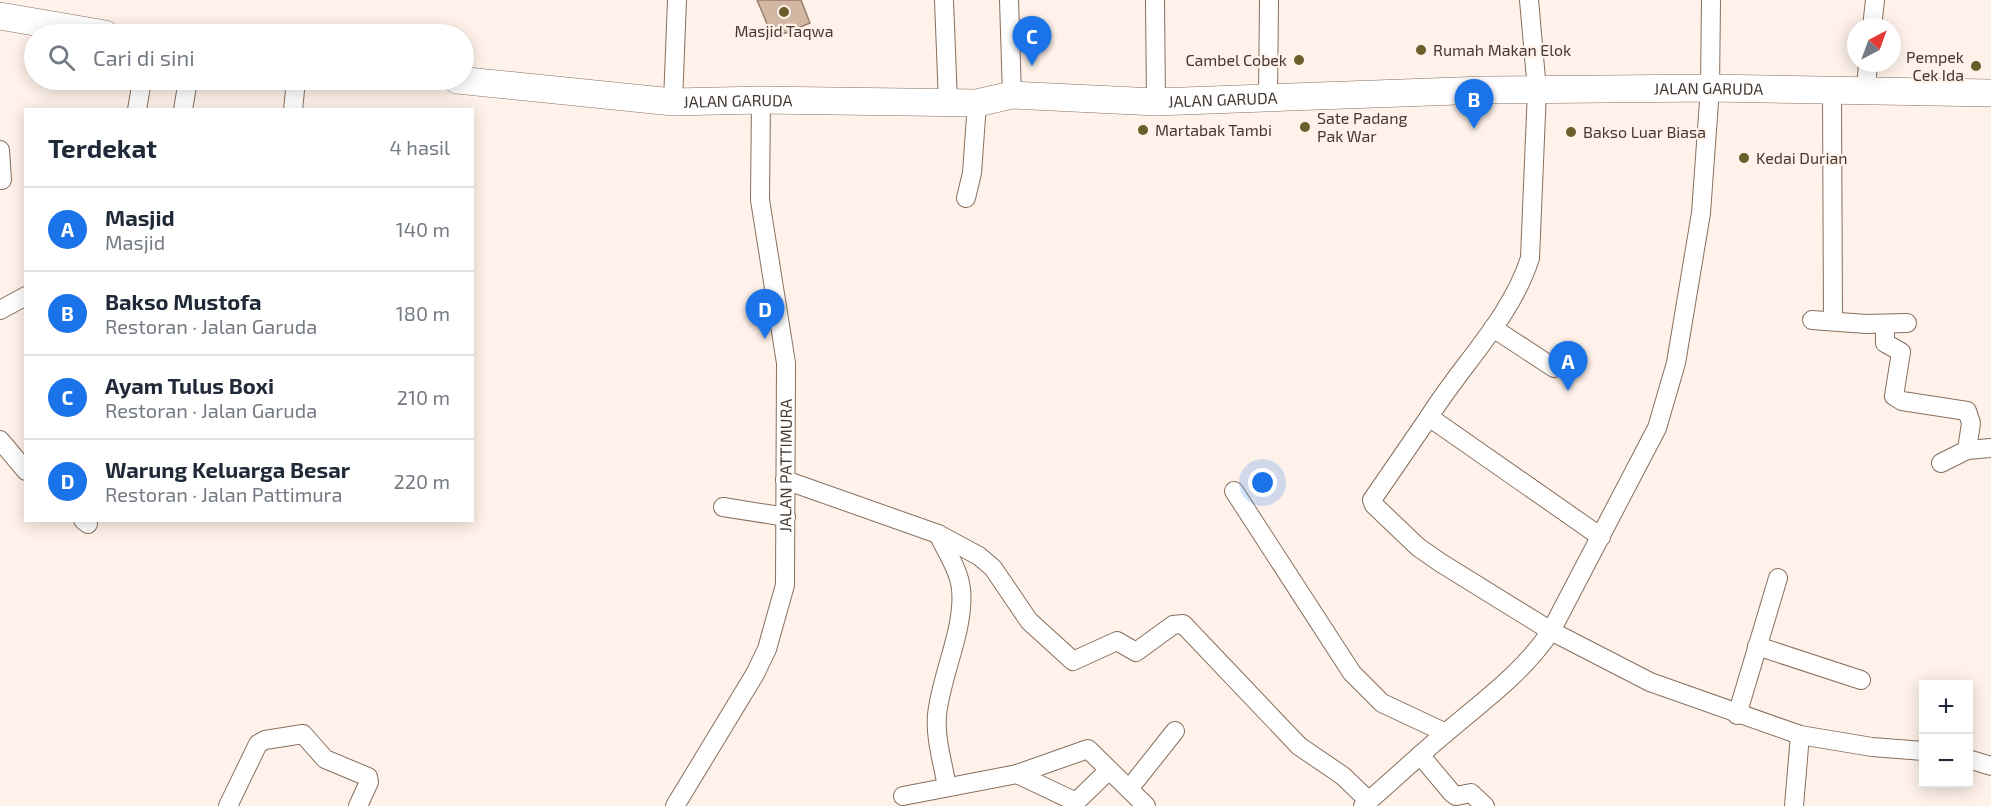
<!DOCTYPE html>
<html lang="id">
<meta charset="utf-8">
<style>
:root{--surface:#fff;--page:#f6f6f7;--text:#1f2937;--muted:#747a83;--line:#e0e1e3;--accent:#1a73e8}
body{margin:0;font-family:"Exo 2",sans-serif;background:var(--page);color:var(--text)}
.controls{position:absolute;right:18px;bottom:18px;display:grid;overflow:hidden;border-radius:0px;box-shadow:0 3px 15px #0003}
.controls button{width:54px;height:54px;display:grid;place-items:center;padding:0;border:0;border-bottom:2px solid var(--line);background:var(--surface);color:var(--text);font:30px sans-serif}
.compass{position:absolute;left:1847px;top:18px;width:54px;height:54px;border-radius:50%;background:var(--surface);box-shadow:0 3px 15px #0003;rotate:41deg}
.you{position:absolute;left:1263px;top:483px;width:21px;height:21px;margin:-15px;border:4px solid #fff;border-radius:50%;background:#1a73e8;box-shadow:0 0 0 9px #1a73e833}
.badge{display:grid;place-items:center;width:39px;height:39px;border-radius:50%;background:var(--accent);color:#fff;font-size:20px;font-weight:700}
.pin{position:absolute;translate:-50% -50px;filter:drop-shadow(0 2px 3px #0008)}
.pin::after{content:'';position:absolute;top:32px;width:21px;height:18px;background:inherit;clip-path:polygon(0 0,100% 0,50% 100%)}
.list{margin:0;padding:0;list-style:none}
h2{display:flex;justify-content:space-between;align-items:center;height:78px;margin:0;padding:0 24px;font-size:26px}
h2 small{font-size:20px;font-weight:400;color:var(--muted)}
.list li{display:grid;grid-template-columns:39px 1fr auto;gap:18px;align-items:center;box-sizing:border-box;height:84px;padding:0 24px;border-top:2px solid var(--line)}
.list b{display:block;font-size:22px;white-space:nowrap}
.list p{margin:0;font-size:20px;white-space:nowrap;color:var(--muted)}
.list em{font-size:20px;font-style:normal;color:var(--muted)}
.icon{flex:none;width:33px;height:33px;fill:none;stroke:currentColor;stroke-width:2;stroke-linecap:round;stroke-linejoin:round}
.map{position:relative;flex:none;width:1991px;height:806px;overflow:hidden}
.search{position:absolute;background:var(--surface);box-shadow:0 3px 15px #0003;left:24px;top:24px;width:450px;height:66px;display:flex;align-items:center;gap:15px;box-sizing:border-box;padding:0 21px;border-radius:33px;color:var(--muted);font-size:22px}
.panel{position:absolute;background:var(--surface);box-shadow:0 3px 15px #0003;left:24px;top:108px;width:450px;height:414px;border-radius:0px}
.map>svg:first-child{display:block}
</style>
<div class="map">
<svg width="1991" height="806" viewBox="0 0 1991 806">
<rect width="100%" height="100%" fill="#fef2ea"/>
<!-- building -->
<path fill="#d4b7a3" stroke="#9a7f6c" stroke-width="1.5" d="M 757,0 L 801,0 L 810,23 L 773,38 Z"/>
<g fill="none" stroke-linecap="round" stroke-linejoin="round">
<!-- minor casing -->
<g stroke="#886f5c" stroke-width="20">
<g id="minor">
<path d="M 944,0 L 948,103"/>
<path d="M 1009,0 L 1012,95"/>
<path d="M 1155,0 L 1156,102"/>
<path d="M 1529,0 L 1537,90 L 1530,258 C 1511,318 1462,364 1429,417 L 1601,537"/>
<path d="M 1872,27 L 1875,0"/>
<path d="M 1832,90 L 1833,321"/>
<path d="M 1866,90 L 1868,63"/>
<path d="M 1268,99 L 1269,0"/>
<path d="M 673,102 L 677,0"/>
<path d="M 137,110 L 142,80"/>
<path d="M 183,110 L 188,80"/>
<path d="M 293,110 L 296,80"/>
<path d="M 0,150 L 2,180"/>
<path d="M 966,198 L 972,173 L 977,103"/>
<path d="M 0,310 L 26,296"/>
<path d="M 1812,320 L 1866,324 L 1907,323"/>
<path d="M 1885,324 L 1885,343 L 1901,352 L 1894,396 L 1902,401 L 1967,411 L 1971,423 L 1967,450"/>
<path d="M 1493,328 L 1554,368"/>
<path d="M 1429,417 L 1372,500 L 1374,505 L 1418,547 L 1441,563 L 1551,631 L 1650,682 L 1800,735 L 1872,747 L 1924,751"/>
<path d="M 0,440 L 26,471"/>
<path d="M 1941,463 L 1967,450 L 1991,448"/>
<path d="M 785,480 L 938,534 L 979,556 L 993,568 L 1029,621 L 1073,661 L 1117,641 L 1136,652 L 1173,625 L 1183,624 L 1299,746 L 1343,776 L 1369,801"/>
<path d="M 1234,491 L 1352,673 L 1382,703 L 1446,733"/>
<path d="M 723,507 L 786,517"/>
<path d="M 83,520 L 88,524"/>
<path d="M 938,534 C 946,551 959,570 961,589 C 965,629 941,675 937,715 C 935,739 943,763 947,787"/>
<path d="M 1757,646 L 1861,680"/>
<path d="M 1737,715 L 1778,578"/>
<path d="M 1420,755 L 1452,793 L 1456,796 L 1471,793 L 1485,806"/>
<path d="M 1968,759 L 1991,766"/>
<path d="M 1017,774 L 1088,749 L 1146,806"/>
<path d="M 1129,789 L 1175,731"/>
<path d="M 903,796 L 1017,774 L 1076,802 L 1109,770"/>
<path d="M 228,806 L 258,744 L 265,740 L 303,734 L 325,759 L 368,777 L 369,782 L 358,806"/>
<path id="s1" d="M 675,806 L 755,674 L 767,649 L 785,585 L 786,363 L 760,200 L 761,100"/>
<path d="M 1363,806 C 1387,785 1411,763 1435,742 C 1476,706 1520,677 1551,631 L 1657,428 L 1676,363 L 1701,213 L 1710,88 L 1711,0"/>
<path d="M 1794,806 L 1800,735"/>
</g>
</g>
<!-- highway casing -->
<g stroke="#886f5c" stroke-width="28">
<g id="highway">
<path d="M 0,16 L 105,34"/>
<path id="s2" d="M 457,80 L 673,102 L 761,100 L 977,103 L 1012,95 L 1156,102 L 1485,90 L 1710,88 L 1991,93"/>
</g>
</g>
<!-- minor -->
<use href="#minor" stroke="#fff" stroke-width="18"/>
<!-- highway -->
<use href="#highway" stroke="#fff" stroke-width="27"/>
</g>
<!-- markers -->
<g fill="#6a5e2b" stroke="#fef2ea" stroke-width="2">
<circle cx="784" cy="12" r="6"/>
<circle cx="1421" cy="50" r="6"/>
<circle cx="1299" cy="60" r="6"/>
<circle cx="1976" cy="66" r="6"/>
<circle cx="1305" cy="127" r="6"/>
<circle cx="1143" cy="130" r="6"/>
<circle cx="1571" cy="132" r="6"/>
<circle cx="1744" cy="158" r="6"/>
</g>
<g text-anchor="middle" stroke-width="4.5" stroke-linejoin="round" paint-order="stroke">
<!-- poi labels -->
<g font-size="16" fill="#453931" stroke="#fef2ea" text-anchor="start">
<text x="784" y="37" text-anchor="middle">Masjid Taqwa</text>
<text x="1433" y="56">Rumah Makan Elok</text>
<text x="1964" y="63" text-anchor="end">Pempek<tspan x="1964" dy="18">Cek Ida</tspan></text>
<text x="1287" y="66" text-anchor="end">Cambel Cobek</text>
<text x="1317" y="124">Sate Padang<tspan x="1317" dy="18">Pak War</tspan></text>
<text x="1155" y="136">Martabak Tambi</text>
<text x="1583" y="138">Bakso Luar Biasa</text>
<text x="1756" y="164">Kedai Durian</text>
</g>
<!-- street labels -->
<g font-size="16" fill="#453931" stroke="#fef2ea">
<text dy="6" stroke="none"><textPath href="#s2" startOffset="1254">JALAN GARUDA</textPath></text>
<text dy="6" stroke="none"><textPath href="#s2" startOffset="768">JALAN GARUDA</textPath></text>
<text dy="6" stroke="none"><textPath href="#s2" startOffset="282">JALAN GARUDA</textPath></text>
<text dy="6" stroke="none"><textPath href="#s1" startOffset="368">JALAN PATTIMURA</textPath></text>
</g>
</g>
</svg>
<div class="controls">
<button>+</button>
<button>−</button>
</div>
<svg class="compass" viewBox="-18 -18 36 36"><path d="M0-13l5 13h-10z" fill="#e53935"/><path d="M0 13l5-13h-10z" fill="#747a83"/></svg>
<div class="you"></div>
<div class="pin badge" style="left:1568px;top:391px">A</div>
<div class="pin badge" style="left:1474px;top:129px">B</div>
<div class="pin badge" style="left:1032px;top:66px">C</div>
<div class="pin badge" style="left:765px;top:339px">D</div>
<div class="search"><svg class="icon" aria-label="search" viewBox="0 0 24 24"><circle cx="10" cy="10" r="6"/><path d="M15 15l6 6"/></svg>Cari di sini</div>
<section class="panel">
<h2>Terdekat<small>4 hasil</small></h2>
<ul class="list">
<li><span class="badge">A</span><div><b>Masjid</b><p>Masjid</p></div><em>140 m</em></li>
<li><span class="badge">B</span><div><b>Bakso Mustofa</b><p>Restoran · Jalan Garuda</p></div><em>180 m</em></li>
<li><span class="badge">C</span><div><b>Ayam Tulus Boxi</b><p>Restoran · Jalan Garuda</p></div><em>210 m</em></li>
<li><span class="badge">D</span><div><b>Warung Keluarga Besar</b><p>Restoran · Jalan Pattimura</p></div><em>220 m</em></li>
</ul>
</section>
</div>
